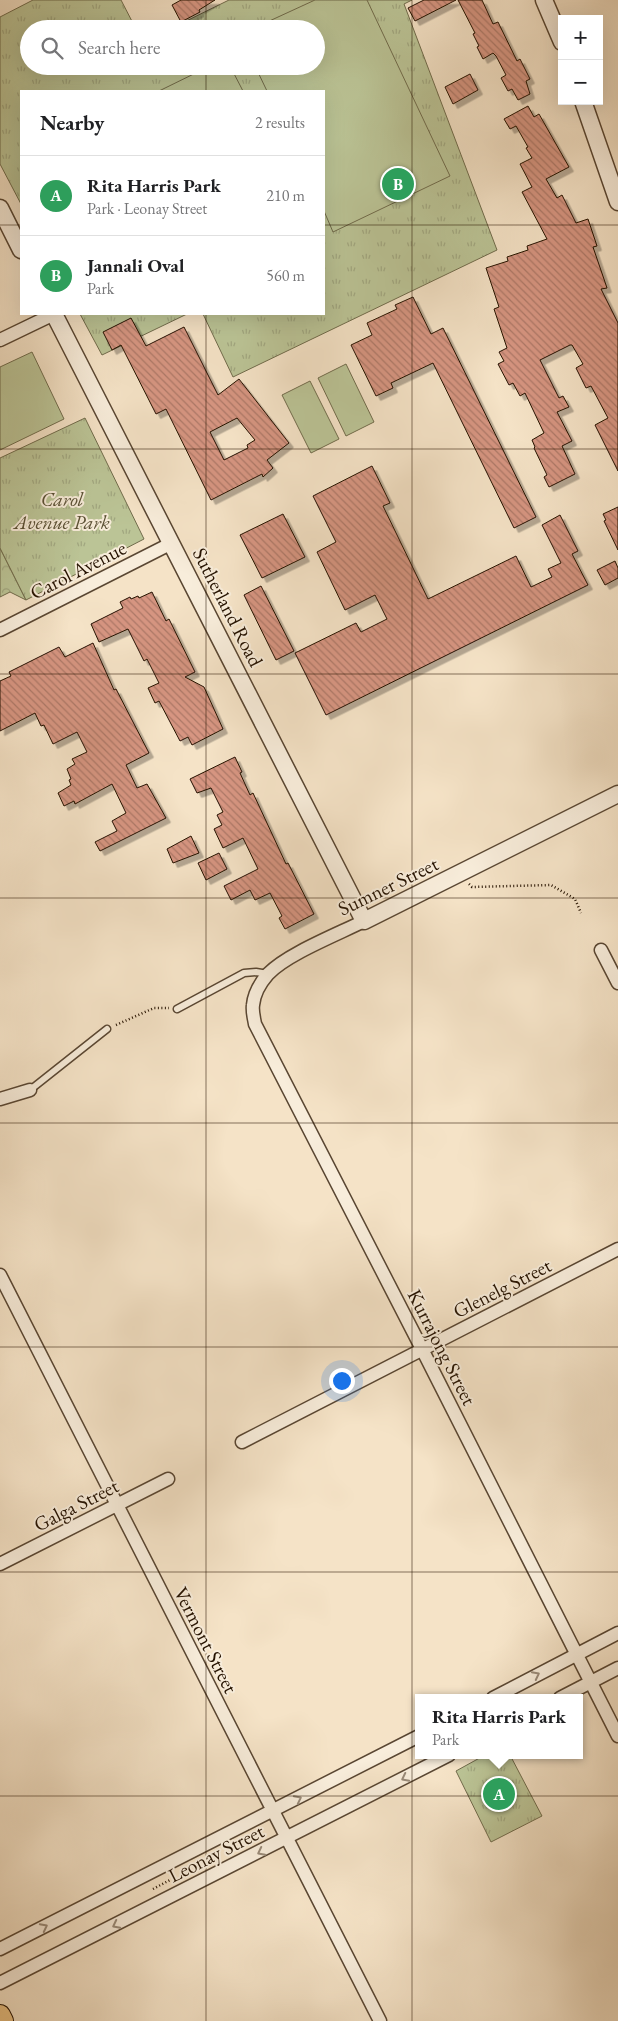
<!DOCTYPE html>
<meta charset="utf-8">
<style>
:root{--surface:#fff;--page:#f2f2f2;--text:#202124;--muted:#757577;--line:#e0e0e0;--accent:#db2777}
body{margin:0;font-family:"EB Garamond",serif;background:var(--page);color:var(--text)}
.controls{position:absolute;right:15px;top:15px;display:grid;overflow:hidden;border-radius:0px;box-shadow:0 5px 20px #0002}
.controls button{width:45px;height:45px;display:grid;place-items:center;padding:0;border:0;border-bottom:1px solid var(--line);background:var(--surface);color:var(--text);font:25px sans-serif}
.you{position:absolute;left:341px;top:1380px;width:18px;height:18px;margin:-12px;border:4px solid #fff;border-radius:50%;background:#1a73e8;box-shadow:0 0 0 8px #1a73e833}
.badge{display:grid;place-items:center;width:32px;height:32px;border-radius:50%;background:var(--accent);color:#fff;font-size:16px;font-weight:700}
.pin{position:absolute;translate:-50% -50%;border:2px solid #fff;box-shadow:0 1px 5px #0006}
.popup{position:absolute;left:415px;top:1694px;width:168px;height:65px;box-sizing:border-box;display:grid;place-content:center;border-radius:0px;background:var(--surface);filter:drop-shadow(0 1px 4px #0005);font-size:16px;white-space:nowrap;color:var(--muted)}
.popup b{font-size:19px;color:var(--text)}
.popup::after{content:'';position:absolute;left:50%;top:100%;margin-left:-10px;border:10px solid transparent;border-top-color:var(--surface)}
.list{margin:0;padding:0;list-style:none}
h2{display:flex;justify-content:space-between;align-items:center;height:65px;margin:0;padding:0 20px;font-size:21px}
h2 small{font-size:16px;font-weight:400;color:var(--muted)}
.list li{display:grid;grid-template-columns:32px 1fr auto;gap:15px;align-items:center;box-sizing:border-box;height:80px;padding:0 20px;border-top:1px solid var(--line)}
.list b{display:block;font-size:19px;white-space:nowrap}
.list p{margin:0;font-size:16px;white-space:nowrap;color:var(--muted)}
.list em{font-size:16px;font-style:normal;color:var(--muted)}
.icon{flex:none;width:28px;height:28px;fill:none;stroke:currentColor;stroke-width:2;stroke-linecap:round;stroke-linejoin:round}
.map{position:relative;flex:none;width:618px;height:2021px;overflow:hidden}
.search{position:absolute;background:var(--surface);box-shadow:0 5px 20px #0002;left:20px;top:20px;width:305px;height:55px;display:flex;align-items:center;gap:12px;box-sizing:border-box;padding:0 18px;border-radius:28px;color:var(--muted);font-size:19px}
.panel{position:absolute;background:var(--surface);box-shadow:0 5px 20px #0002;left:20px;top:90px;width:305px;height:225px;border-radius:0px}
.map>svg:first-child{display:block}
</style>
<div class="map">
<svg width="618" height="2021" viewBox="0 0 618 2021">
<defs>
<pattern id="forest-crowns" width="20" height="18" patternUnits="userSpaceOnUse" patternTransform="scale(1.25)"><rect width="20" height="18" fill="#bbc496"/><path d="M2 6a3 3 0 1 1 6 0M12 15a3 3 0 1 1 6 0" fill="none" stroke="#a1a780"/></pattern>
<pattern id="park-tufts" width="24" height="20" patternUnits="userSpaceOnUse" patternTransform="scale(1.25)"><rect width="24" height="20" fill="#bbc496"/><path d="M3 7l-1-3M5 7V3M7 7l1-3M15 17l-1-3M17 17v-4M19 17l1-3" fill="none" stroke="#a1a780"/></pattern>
<pattern id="building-back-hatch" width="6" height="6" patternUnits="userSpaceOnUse" patternTransform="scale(1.25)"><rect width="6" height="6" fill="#d69581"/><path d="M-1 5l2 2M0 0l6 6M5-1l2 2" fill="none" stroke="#ad7867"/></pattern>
<filter id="shadow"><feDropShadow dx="4.5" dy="4.5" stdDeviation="0" flood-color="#0004"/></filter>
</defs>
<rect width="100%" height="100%" fill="#f5e3c7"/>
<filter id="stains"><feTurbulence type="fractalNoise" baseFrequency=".004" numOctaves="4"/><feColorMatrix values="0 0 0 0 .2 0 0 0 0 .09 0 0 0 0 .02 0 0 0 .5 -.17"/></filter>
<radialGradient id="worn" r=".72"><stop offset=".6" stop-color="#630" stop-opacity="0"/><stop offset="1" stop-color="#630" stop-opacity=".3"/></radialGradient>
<!-- forest -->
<path fill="url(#forest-crowns)" stroke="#706b4b" d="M 0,548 L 26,600 L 10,592 L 0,597 Z"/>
<!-- park -->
<path fill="url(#park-tufts)" stroke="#706b4b" d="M 33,0 L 121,0 L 136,29 L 29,29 L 29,66 L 316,66 L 316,29 L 170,29 L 229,0 L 412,0 L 404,4 L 497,250 L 233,377 L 203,314 L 324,314 L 324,91 L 21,91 L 21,204 L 0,164 L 0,17 Z
M 80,314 L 187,314 L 102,355 Z
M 85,418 L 144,539 L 26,600 L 0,548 L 0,458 Z
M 485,1755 L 510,1755 L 542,1816 L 491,1842 L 456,1771 Z"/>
<!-- pitch -->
<path fill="#bbc496" stroke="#706b4b" d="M 315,0 L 367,0 L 450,176 L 333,232 L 324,211 L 324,91 L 267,91 L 255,66 L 316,66 L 316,29 L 252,29 Z
M 210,66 L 230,66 L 243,91 L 159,91 Z
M 32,352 L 64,419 L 0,450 L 0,367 Z
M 346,364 L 374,422 L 346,436 L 318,378 Z
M 310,381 L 339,439 L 311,453 L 282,395 Z"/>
<!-- building -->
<path fill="url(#building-back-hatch)" stroke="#251200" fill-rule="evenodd" filter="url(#shadow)" d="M 181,0 L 215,0 L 199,10 L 200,12 L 181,22 L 172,5 Z
M 424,0 L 456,0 L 415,21 L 408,8 Z
M 458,0 L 482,0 L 493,24 L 498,22 L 517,61 L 520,59 L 530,79 L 526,81 L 530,94 L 518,100 L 512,89 L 508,91 L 501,78 L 506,75 L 496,56 L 493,53 L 483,59 L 477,47 L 479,46 L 473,34 L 475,33 Z
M 470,74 L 478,90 L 453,104 L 445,87 Z
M 528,106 L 534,117 L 539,114 L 569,167 L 546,179 L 557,198 L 562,195 L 576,223 L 588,219 L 597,246 L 593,247 L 607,288 L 601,289 L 618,323 L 618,471 L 595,425 L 608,418 L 591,386 L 586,388 L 576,368 L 583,364 L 572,345 L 570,345 L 540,360 L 559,398 L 563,396 L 569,407 L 557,412 L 572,441 L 562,446 L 575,474 L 549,487 L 544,477 L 547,475 L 534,448 L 535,447 L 532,440 L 544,433 L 525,393 L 520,396 L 513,383 L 509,385 L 498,364 L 504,361 L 499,352 L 507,348 L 494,309 L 499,307 L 486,268 L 508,261 L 507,257 L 528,250 L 527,246 L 547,239 L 522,192 L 532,187 L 520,164 L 532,158 L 526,148 L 528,147 L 516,126 L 510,129 L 504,119 Z
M 413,297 L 431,334 L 443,328 L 536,517 L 514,528 L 433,363 L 391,383 L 393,388 L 376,396 L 351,345 L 372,335 L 367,323 L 397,309 L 395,305 Z
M 131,318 L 146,346 L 184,327 L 218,395 L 239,379 L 289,443 L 267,460 L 273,468 L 263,477 L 262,474 L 211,500 L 166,409 L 156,414 L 121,345 L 112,350 L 103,332 ZM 237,418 L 255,440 L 247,445 L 248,448 L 224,460 L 210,432 Z
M 372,466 L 390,503 L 383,506 L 428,599 L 516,556 L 531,587 L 552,577 L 548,569 L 561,563 L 542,525 L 560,515 L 578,551 L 572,554 L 588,585 L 326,715 L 295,653 L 356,623 L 361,632 L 387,619 L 375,595 L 345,610 L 317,552 L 336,542 L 313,496 Z
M 618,507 L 618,550 L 604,521 L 606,520 L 603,514 Z
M 283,514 L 305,557 L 262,578 L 240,535 Z
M 615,561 L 618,568 L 618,578 L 605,585 L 597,570 Z
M 261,586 L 294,651 L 276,660 L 244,595 Z
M 152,592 L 166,621 L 169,619 L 195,672 L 185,677 L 204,687 L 223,729 L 192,745 L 188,737 L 180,741 L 159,701 L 155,703 L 148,688 L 159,683 L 147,659 L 144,661 L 128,629 L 99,642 L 91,624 L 123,608 L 120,602 L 130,597 L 131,599 L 138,596 L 139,598 Z
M 93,643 L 114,690 L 116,689 L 149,753 L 126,765 L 137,788 L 147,784 L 166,818 L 100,851 L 95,842 L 117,831 L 112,821 L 126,813 L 112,784 L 75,804 L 74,801 L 64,806 L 58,793 L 71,785 L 69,780 L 71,779 L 67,769 L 75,764 L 72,759 L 87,752 L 77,732 L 53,744 L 44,725 L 41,726 L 35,713 L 0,731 L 0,681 L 11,676 L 9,672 L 59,647 L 65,657 Z
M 235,757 L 242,772 L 240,773 L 250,795 L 253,793 L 286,864 L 288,863 L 314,914 L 285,929 L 279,918 L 282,916 L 270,893 L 255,900 L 250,890 L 231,900 L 224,886 L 258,869 L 243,838 L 223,848 L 214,829 L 222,825 L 217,815 L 223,812 L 211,788 L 197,793 L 190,779 Z
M 191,836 L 199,853 L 173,863 L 167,849 Z
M 219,853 L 227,869 L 206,880 L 198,863 Z"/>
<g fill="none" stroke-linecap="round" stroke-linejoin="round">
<!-- service casing -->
<g stroke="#594632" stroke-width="9">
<path id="service" d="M 177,1009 L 244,973 L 256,972 L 268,974
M 30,1090 L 107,1029"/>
</g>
<!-- minor casing -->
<g stroke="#594632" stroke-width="15">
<path id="minor" d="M 0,340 L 54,314
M 0,630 L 172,543
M 364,921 C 338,934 287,954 268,974 C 261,982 254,994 253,1005 C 252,1011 254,1018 255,1024 L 422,1349 L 618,1736
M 601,950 L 618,983
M 0,1099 L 30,1090
M 0,1275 L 380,2021
M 242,1442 L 618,1249
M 0,1564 L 168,1479
M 493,1698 L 618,1633
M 560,1698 L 618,1668
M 0,1949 L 419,1736
M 0,1983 L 449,1755"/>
</g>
<!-- tertiary casing -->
<g stroke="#594632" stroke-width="19">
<path id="tertiary" d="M 544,0 L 562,42
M 583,101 L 618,202
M 0,208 L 21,250
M 54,314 L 364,921 L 618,794"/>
</g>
<!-- primary casing -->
<g stroke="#251200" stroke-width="22">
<path id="primary" d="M 0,2015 L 3,2021"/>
</g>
<!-- path -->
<path stroke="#251200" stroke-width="2.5" stroke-dasharray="1 2.5" stroke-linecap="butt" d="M 469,884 L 472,887 L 551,885 L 575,899 L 581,913
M 116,1025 L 154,1008 L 169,1008
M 153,1889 L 170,1880"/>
<!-- service -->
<use href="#service" stroke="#f8eddb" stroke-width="6"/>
<!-- minor -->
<use href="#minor" stroke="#f8eddb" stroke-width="12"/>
<!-- tertiary -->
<use href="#tertiary" stroke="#f8eddb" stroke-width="16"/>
<!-- primary -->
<use href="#primary" stroke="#eac284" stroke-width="20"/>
</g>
<!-- one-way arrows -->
<defs><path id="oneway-chevron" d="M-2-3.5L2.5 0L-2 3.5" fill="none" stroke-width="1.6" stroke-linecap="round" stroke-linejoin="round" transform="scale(1.25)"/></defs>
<g stroke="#998a78">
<use href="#oneway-chevron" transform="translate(536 1675) rotate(-27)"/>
<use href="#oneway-chevron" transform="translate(405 1778) rotate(153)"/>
<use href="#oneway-chevron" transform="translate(298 1799) rotate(-27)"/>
<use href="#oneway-chevron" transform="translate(261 1852) rotate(153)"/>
<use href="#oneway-chevron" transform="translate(116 1925) rotate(153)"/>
<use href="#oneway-chevron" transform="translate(44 1927) rotate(-27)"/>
</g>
<!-- grid -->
<path fill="none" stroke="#251200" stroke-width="1" stroke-opacity="0.55" d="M 206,0 L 206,29M 412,0 L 412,2021M 206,66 L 206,91M 0,225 L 21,225M 324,225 L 618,225M 206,314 L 206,2021M 0,449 L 618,449M 0,674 L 618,674M 0,898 L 618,898M 0,1123 L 618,1123M 0,1347 L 618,1347M 0,1572 L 618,1572M 0,1796 L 618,1796"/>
<g text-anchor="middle" stroke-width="4" stroke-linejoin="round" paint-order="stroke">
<!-- park labels -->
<g font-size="20" font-style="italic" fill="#5a5034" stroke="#f8eddb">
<text x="62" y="506">Carol<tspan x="62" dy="23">Avenue Park</tspan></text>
</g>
<!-- street labels -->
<g font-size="20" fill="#251200" stroke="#f8eddb">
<text transform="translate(78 570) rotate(-27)" y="7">Carol Avenue</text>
<text transform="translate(228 607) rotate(63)" y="7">Sutherland Road</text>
<text transform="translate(388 886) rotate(-26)" y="7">Sumner Street</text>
<text transform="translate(502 1288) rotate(-27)" y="7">Glenelg Street</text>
<text transform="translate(442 1347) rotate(63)" y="7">Kurrajong Street</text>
<text transform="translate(76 1505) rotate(-27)" y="7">Galga Street</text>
<text transform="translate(206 1640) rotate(63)" y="7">Vermont Street</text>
<text transform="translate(216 1853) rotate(-27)" y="7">Leonay Street</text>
</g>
</g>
<rect width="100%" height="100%" filter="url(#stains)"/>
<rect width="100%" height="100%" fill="url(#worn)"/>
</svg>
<div class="controls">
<button>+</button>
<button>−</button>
</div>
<div class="you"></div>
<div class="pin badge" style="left:499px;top:1794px;background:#2e9e5b">A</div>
<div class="popup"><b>Rita Harris Park</b>Park</div>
<div class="pin badge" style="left:398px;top:184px;background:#2e9e5b">B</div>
<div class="search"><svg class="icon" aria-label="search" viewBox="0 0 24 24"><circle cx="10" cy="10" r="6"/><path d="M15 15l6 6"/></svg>Search here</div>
<section class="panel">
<h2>Nearby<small>2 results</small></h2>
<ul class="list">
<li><span class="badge" style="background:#2e9e5b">A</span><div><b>Rita Harris Park</b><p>Park · Leonay Street</p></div><em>210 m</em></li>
<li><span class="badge" style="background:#2e9e5b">B</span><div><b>Jannali Oval</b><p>Park</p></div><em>560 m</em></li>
</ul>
</section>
</div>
